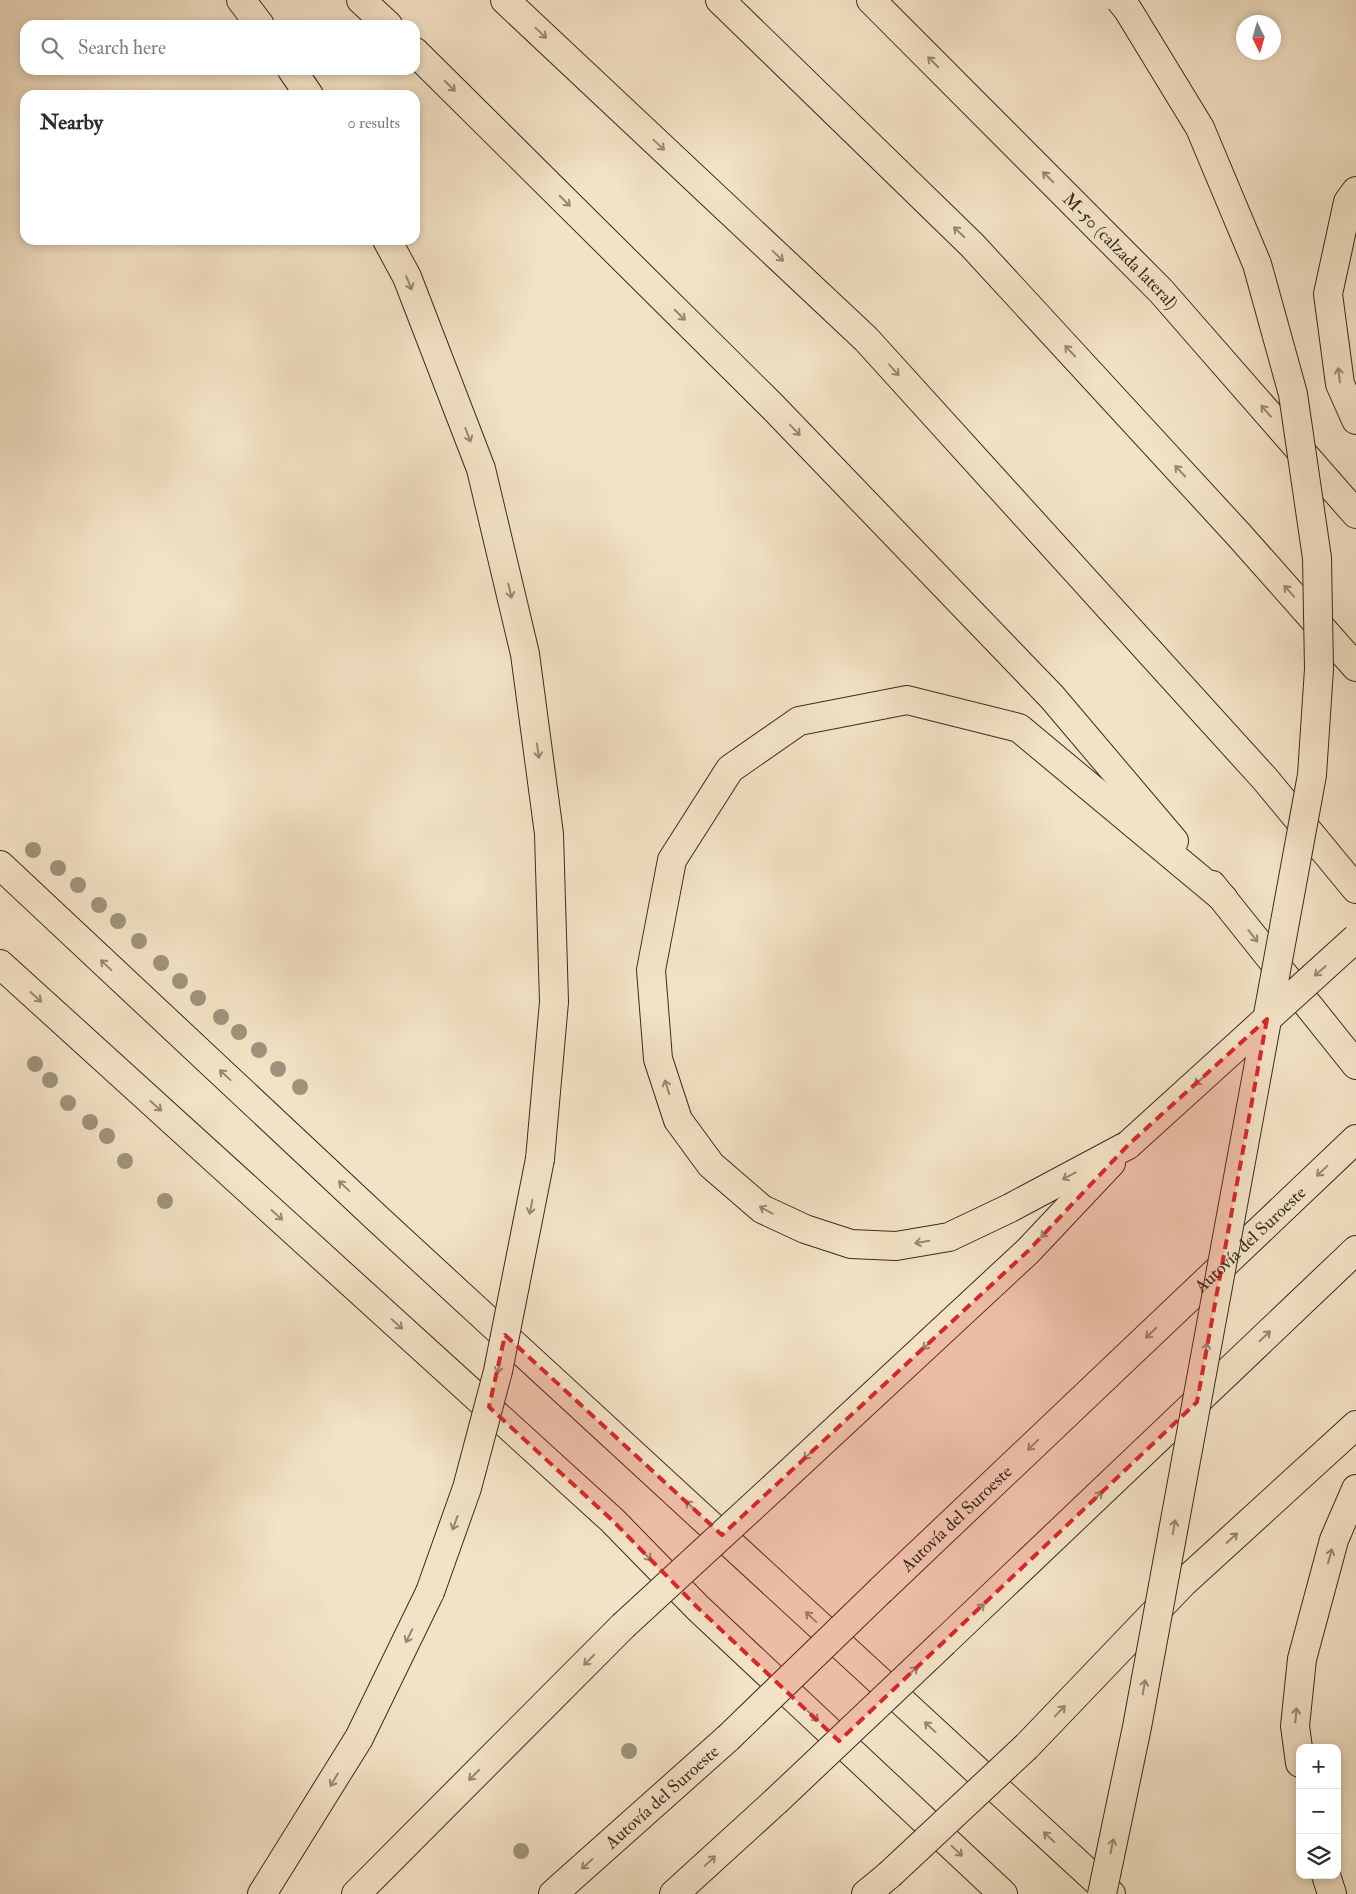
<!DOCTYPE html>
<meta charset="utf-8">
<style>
:root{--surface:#fff;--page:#f2f2f3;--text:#2b2b33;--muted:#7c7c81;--line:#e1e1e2}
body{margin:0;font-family:"IM FELL Double Pica",serif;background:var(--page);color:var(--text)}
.controls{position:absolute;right:15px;bottom:15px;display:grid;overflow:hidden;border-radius:10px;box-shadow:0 2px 8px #0003}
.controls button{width:45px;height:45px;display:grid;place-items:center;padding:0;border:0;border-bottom:1px solid var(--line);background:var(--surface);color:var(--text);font:25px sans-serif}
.compass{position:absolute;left:1236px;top:15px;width:45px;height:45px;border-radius:50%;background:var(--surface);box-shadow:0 2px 8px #0003;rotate:175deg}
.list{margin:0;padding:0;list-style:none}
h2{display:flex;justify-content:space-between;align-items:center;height:65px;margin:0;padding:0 20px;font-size:21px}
h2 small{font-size:16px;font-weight:400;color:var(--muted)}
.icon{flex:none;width:28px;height:28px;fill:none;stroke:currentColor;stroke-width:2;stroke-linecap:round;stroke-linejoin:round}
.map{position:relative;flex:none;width:1356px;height:1894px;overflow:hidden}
.search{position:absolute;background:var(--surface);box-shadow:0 2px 8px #0003;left:20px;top:20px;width:400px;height:55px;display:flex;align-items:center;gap:12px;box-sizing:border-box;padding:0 18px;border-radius:15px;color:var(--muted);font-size:19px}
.panel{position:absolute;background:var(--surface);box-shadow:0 2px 8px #0003;left:20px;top:90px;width:400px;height:155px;border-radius:15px}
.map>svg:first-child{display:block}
</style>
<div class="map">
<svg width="1356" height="1894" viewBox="0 0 1356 1894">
<rect width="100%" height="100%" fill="#f3e2c5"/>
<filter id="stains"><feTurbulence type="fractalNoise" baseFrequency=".004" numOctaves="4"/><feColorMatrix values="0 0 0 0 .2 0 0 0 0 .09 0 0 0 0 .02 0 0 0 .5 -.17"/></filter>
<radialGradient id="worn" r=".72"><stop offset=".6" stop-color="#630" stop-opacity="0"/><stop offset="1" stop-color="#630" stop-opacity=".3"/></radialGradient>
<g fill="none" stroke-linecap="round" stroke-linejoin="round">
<!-- highway casing -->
<g stroke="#392c22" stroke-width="30">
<g id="highway">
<path d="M 241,0 L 260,25"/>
<path d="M 361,0 L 388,25"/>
<path d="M 505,0 L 866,339 L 1265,779 L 1356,889"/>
<path d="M 720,0 L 972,245 L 1239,535 L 1356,667"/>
<path id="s1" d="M 871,0 L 1161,291 L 1356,514"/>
<path d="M 415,52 L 772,406 L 1052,697 L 1174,841"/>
<path d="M 292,70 L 309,95"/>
<path d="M 1356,191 L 1348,202 L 1328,294 L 1340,384 L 1356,420"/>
<path d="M 387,240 L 407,277 L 481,469 L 525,654 L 549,834 L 554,1002 L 540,1159"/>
<path d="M 0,865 L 379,1220 L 1111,1894"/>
<path d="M 1212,885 L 1356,1065"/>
<path d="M 0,964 L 612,1520 L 698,1608 L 1003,1894"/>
<path d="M 1128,1145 L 1010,1208 L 949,1237 L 896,1246 L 851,1244 L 805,1229 L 762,1209 L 711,1165 L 678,1120 L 658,1059 L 651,970 L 672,860 L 730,769 L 799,721 L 907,700 L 1019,728 L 1223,898"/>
<path d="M 775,1486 L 1028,1251 L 1111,1163"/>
<path id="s2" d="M 881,1590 L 1356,1139"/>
<path d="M 944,1642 L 1356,1250"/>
<path d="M 1027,1746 L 1183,1583 L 1356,1425"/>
<path d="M 1300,1763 L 1295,1726 L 1302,1659 L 1334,1540 L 1356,1489"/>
<path d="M 1326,1875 L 1332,1894"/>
<path d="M 262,1894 L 359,1738 L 430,1592"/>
<path d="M 356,1894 L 623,1626"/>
<path id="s3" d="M 553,1894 L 728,1738"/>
<path d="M 674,1894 L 775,1802"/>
<path d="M 866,1894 L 889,1875"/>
</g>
</g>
<!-- highway -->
<use href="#highway" stroke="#f3e2c5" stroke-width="28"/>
<!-- highway-bridge casing -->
<g stroke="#392c22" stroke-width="30" stroke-linecap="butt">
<path id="highway-bridge" d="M 1128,1145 L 1356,938
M 430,1592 L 467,1488 L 498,1371 L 540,1159
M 623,1626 L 775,1486
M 728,1738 L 881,1590
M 775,1802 L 944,1642
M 889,1875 L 1027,1746
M 1102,1894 L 1137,1727 L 1312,775 L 1319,669 L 1317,558 L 1293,394 L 1257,264 L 1200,128 L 1128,10 L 1120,0"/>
</g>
<!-- highway-bridge -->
<use href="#highway-bridge" stroke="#f3e2c5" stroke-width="28"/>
</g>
<!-- trees -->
<g fill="#9e937b">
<circle cx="33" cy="850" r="8"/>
<circle cx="58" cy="868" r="8"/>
<circle cx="78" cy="885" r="8"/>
<circle cx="99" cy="905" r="8"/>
<circle cx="118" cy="921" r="8"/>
<circle cx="139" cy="941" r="8"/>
<circle cx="161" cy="963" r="8"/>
<circle cx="180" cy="981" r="8"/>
<circle cx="198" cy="998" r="8"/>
<circle cx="221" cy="1017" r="8"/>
<circle cx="239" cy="1032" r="8"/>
<circle cx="259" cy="1050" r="8"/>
<circle cx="35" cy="1064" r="8"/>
<circle cx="278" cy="1069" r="8"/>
<circle cx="50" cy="1080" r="8"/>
<circle cx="300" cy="1087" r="8"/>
<circle cx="68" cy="1103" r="8"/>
<circle cx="90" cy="1122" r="8"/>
<circle cx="107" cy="1136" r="8"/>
<circle cx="125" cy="1161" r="8"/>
<circle cx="165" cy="1201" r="8"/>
<circle cx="629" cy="1751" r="8"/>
<circle cx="521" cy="1851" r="8"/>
</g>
<!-- one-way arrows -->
<defs><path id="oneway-shaft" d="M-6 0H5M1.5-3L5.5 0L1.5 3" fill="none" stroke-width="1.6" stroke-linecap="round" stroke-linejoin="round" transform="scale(1.25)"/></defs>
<g stroke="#968774">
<use href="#oneway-shaft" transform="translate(541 33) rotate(43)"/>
<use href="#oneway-shaft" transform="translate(933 62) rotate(-135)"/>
<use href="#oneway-shaft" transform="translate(450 86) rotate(45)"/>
<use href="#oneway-shaft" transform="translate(659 145) rotate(43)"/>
<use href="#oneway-shaft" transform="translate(1048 177) rotate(-135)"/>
<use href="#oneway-shaft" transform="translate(565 201) rotate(45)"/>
<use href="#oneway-shaft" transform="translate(959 232) rotate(-136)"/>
<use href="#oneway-shaft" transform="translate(778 256) rotate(43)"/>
<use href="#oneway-shaft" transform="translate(409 283) rotate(68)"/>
<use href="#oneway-shaft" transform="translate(680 315) rotate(45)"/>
<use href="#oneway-shaft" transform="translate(1070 351) rotate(-133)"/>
<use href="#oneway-shaft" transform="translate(894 370) rotate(48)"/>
<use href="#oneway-shaft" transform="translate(1339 375) rotate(-97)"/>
<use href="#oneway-shaft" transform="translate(1266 411) rotate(-131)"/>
<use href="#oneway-shaft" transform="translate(795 430) rotate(46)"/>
<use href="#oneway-shaft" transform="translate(468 435) rotate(69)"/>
<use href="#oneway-shaft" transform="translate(1180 471) rotate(-133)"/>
<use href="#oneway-shaft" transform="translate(510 591) rotate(77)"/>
<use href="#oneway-shaft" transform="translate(1289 591) rotate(-132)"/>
<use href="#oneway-shaft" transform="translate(538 751) rotate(82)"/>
<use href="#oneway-shaft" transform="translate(1253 936) rotate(52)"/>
<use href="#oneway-shaft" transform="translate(106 965) rotate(-137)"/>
<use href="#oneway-shaft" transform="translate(1320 971) rotate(138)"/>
<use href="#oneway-shaft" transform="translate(36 997) rotate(42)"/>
<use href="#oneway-shaft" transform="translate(225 1075) rotate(-137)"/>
<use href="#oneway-shaft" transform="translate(1200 1080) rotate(138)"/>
<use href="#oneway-shaft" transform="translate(667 1087) rotate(-108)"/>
<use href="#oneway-shaft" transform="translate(156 1106) rotate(42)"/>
<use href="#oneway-shaft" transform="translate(1322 1171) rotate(137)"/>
<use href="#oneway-shaft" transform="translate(1069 1176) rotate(152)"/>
<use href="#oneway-shaft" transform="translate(344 1186) rotate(-137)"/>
<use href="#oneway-shaft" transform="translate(531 1207) rotate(101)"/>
<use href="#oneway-shaft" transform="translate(766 1210) rotate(-152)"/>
<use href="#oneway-shaft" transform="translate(277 1215) rotate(42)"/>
<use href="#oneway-shaft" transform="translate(1046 1232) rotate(133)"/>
<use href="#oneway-shaft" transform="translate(922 1242) rotate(171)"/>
<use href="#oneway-shaft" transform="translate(397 1324) rotate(42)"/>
<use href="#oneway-shaft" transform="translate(1151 1333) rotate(136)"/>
<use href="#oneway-shaft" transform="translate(1265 1336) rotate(-44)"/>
<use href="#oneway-shaft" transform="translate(928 1344) rotate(137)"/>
<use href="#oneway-shaft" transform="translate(1206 1350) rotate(-80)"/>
<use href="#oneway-shaft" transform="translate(499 1366) rotate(102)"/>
<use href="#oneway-shaft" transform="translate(1033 1445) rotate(136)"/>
<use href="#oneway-shaft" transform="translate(809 1454) rotate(137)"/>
<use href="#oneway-shaft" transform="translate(1097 1497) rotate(-44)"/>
<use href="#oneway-shaft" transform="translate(691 1506) rotate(-137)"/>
<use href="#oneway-shaft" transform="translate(455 1523) rotate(110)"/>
<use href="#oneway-shaft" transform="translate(1174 1527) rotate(-80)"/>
<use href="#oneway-shaft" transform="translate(1232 1538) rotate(-42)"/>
<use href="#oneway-shaft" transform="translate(646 1555) rotate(46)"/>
<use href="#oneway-shaft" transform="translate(1330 1556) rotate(-75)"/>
<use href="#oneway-shaft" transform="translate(979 1609) rotate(-44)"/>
<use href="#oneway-shaft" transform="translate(811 1617) rotate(-137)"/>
<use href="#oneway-shaft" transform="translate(409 1636) rotate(116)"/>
<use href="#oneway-shaft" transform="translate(589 1660) rotate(135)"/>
<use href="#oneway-shaft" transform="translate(912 1672) rotate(-43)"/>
<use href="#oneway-shaft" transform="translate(1144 1687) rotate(-80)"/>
<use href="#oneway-shaft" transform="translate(1060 1711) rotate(-46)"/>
<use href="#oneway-shaft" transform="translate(1296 1715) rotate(-84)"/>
<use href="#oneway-shaft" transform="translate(813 1716) rotate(43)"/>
<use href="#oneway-shaft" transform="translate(930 1727) rotate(-137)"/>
<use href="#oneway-shaft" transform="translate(474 1775) rotate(135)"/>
<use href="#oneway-shaft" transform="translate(334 1780) rotate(121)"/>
<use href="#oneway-shaft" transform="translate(1049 1837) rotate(-137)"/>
<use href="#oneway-shaft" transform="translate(1112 1846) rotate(-78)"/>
<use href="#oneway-shaft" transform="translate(957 1851) rotate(43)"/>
<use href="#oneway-shaft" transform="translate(710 1861) rotate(-43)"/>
<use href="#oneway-shaft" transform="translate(587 1864) rotate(138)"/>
</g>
<!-- marked area -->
<path fill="#d62828" fill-opacity="0.2" stroke="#d62828" stroke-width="4" stroke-dasharray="10 6" stroke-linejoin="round" d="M 1267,1019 L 1197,1402 L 839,1741 L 698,1608 L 612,1520 L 489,1407 L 505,1335 L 722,1535 L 1028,1251 L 1128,1145 Z"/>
<g text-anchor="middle" stroke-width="4" stroke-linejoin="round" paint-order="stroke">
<!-- street labels -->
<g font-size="18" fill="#392c22" stroke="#f7ecd9">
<text dy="6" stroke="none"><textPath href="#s1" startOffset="354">M-50 (calzada lateral)</textPath></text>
<text dy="6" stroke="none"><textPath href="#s2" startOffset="509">Autovía del Suroeste</textPath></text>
<text dy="6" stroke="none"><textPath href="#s2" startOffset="104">Autovía del Suroeste</textPath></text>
<text dy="6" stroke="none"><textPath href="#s3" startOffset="146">Autovía del Suroeste</textPath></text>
</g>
</g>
<rect width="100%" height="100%" filter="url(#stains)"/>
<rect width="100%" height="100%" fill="url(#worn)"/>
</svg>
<div class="controls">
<button>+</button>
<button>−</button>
<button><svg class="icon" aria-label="layers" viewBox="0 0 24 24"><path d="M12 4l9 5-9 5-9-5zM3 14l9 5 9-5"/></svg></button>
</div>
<svg class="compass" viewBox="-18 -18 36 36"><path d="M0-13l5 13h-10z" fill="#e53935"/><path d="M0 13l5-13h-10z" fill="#7c7c81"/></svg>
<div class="search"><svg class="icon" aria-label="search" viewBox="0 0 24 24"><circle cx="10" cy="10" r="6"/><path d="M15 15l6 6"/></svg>Search here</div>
<section class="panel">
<h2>Nearby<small>0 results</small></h2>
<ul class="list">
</ul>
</section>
</div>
